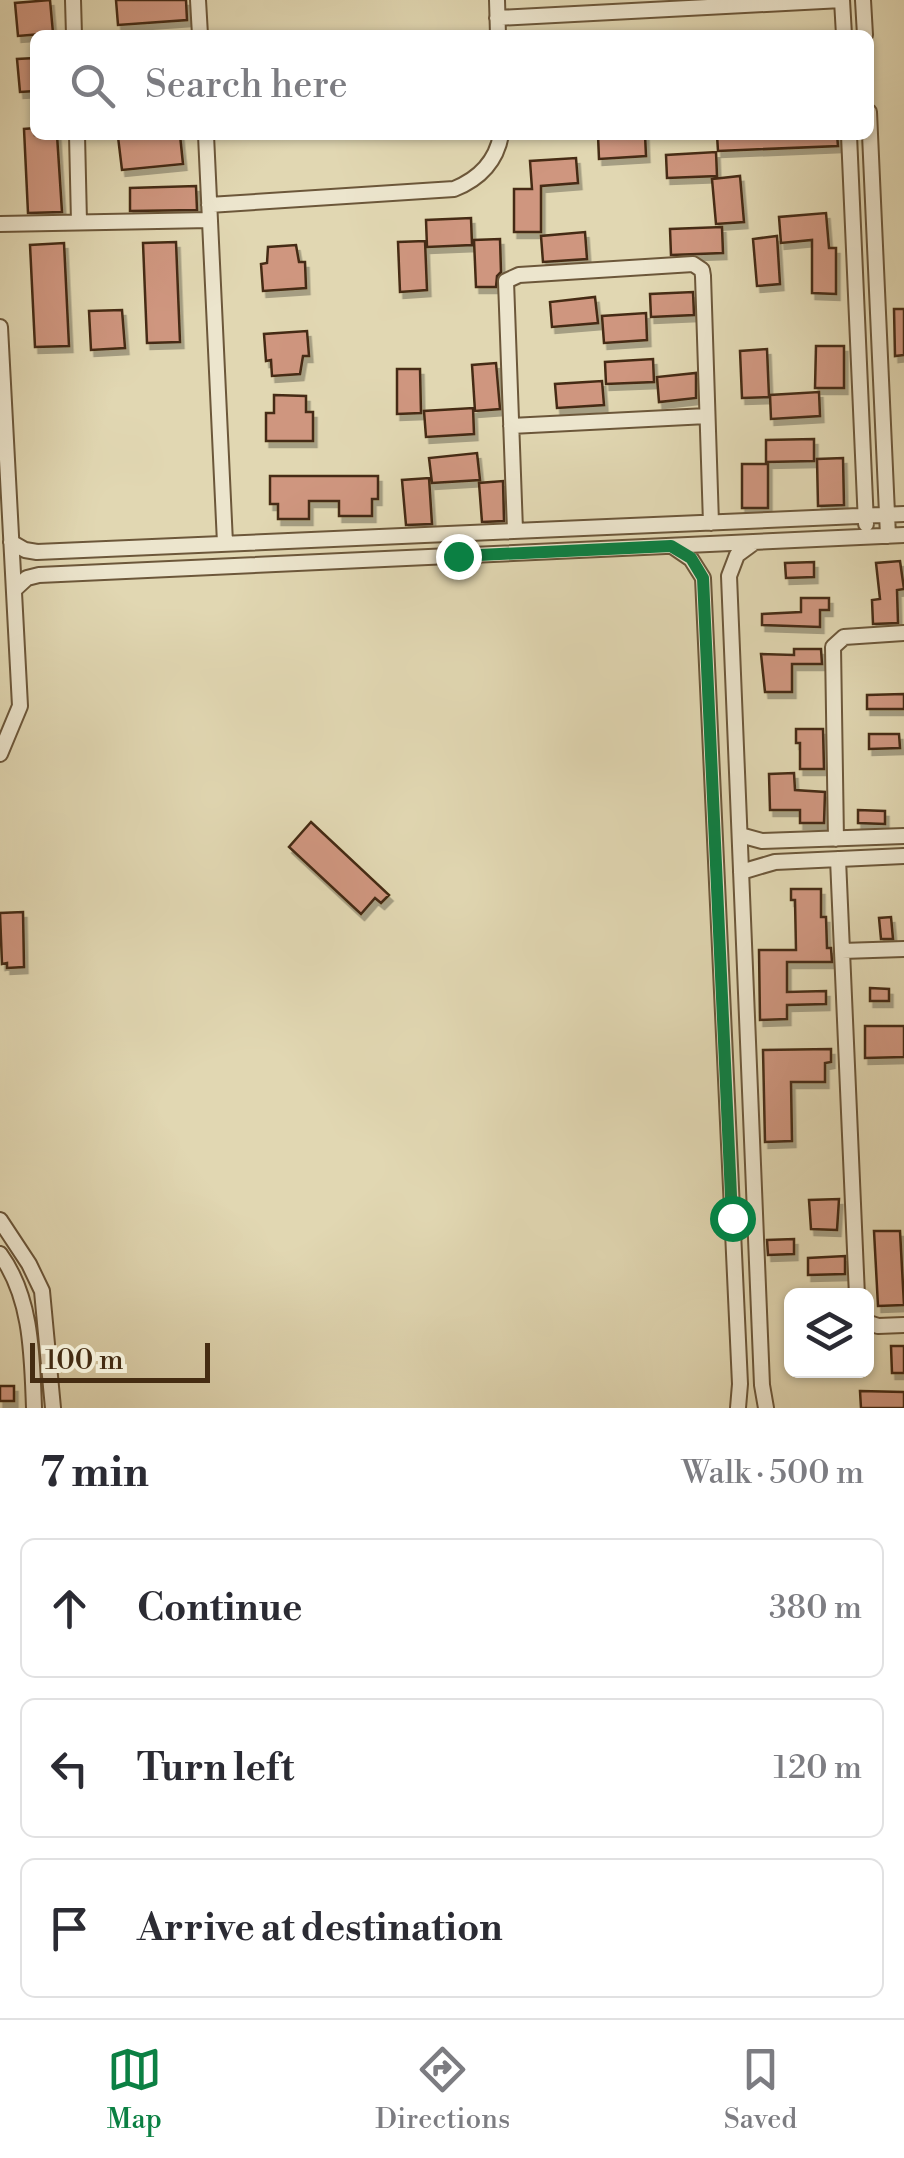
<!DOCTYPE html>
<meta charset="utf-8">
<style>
:root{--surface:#fff;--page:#f2f2f3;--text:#2b2b33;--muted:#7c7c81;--line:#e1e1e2;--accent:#0b8043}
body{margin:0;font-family:"Libre Bodoni",serif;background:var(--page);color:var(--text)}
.controls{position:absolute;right:30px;bottom:30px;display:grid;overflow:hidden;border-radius:15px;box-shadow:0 2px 8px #0004}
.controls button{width:90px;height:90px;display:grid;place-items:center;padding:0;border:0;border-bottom:2px solid var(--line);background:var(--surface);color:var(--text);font:50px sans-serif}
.scale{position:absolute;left:30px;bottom:25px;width:180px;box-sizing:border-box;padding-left:10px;border:5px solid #452c12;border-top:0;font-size:28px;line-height:35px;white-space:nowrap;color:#452c12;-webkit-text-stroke:8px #ece5cd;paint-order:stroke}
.stop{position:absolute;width:30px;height:30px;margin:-22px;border:8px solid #0b8043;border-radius:50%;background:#fff}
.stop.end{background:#0b8043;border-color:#fff;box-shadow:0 2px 10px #0008}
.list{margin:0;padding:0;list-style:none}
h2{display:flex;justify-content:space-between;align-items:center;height:130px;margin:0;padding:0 40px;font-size:42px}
h2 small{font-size:32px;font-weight:400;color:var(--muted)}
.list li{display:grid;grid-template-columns:65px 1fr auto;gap:30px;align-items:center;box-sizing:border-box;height:140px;margin:0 20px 20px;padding:0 20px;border:2px solid var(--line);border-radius:15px}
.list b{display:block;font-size:38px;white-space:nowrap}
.list em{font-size:32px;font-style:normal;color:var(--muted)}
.icon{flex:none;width:55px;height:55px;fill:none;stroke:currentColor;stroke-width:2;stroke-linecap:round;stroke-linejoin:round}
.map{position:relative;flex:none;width:904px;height:1408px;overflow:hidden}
.search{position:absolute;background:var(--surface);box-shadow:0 2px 8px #0004;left:30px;right:30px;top:30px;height:110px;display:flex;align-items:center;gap:25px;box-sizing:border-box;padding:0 35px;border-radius:15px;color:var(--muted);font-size:38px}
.sheet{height:610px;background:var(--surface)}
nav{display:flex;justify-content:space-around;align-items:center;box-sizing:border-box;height:140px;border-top:2px solid var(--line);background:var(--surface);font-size:28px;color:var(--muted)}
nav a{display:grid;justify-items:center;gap:5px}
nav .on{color:var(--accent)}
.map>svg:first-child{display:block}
</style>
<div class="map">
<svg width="904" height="1408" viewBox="0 0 904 1408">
<defs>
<filter id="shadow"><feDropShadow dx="3.5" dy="6" stdDeviation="0" flood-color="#0004"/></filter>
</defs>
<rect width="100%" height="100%" fill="#e1d7b2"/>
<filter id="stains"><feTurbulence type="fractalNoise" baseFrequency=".002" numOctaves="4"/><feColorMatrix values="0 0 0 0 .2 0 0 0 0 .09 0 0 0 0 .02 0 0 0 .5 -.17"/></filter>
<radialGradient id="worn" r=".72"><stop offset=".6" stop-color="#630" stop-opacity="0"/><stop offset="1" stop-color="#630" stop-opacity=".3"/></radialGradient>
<!-- building -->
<path fill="#cf967f" stroke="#452c12" stroke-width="2.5" filter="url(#shadow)" d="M 50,0 L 53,33 L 18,36 L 15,3 Z
M 116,0 L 186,0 L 187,20 L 118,25 Z
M 35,58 L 35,91 L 20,92 L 17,59 Z
M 35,128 L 35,135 L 57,135 L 62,212 L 28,213 L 24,129 Z
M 140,135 L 180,135 L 183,164 L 122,170 L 118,137 Z
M 598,135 L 645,135 L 646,156 L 599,159 Z
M 717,135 L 837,135 L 838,146 L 718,151 Z
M 716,152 L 717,176 L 667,178 L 666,155 Z
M 576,158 L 578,183 L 541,186 L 541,232 L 514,232 L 514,189 L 532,189 L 530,161 Z
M 740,176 L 744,222 L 716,224 L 712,179 Z
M 196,186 L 197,210 L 130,211 L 130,188 Z
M 826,213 L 829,248 L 836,248 L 836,294 L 812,293 L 812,240 L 781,243 L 779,217 Z
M 471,218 L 472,245 L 427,247 L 426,220 Z
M 722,227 L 723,253 L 671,255 L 670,229 Z
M 585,232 L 587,259 L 543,262 L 541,236 Z
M 777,236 L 780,284 L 757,286 L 753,239 Z
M 500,239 L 501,272 L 497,276 L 496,287 L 476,287 L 474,240 Z
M 425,241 L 427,290 L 400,292 L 398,242 Z
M 176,242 L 180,342 L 147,343 L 143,243 Z
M 64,243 L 69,346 L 35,347 L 30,245 Z
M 296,245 L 299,262 L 305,262 L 306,288 L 263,291 L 261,264 L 267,263 L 268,247 Z
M 693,292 L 694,315 L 651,317 L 650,294 Z
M 595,297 L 598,323 L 552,327 L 550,302 Z
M 894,309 L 904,309 L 904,355 L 895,356 Z
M 122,310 L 125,348 L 91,350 L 89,311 Z
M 646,313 L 647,340 L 604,343 L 602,316 Z
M 307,331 L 309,356 L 303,356 L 300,374 L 272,376 L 271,360 L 266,361 L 264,334 Z
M 816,346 L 844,346 L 844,388 L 815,388 Z
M 767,349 L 769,397 L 742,398 L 740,351 Z
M 653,359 L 654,382 L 606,384 L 605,362 Z
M 496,363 L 500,409 L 475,411 L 472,365 Z
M 397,369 L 420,369 L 421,413 L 397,414 Z
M 696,373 L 696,398 L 659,402 L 657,377 Z
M 602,381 L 604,405 L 557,408 L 555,384 Z
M 819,392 L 820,416 L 771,419 L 770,395 Z
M 274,395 L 306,396 L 306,412 L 313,412 L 313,441 L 266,441 L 266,413 L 274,413 Z
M 473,408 L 474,434 L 426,437 L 424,411 Z
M 814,439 L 814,461 L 766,462 L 766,440 Z
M 477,453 L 480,480 L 432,483 L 429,458 Z
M 843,458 L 844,505 L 818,506 L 817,459 Z
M 742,464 L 768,464 L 768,508 L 742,508 Z
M 270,476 L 378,476 L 378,499 L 372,499 L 372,516 L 339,516 L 339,501 L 309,501 L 309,519 L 278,519 L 278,504 L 270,504 Z
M 429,478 L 432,524 L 406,525 L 402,480 Z
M 503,481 L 504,521 L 482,522 L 479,483 Z
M 900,561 L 904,589 L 897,590 L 898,623 L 873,624 L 872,600 L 880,599 L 876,563 Z
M 814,562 L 814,577 L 786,578 L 785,563 Z
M 801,598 L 829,598 L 829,610 L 820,610 L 820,627 L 762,625 L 762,614 L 801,612 Z
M 794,649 L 821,649 L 822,664 L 792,664 L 792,692 L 765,692 L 761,654 L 794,655 Z
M 904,694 L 904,709 L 867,709 L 867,695 Z
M 796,729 L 823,729 L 824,769 L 800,769 L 800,743 L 796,743 Z
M 869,734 L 899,734 L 900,748 L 869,749 Z
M 794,773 L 795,790 L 825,792 L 824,823 L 800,823 L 800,810 L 770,810 L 769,774 Z
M 858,810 L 885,811 L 885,824 L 858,823 Z
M 311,822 L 389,895 L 381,903 L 375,898 L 361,914 L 289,847 Z
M 791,889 L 821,889 L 821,917 L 826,917 L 827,948 L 831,948 L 832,962 L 787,962 L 787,992 L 826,991 L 826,1004 L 787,1005 L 787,1019 L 760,1020 L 759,950 L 796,950 L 795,900 L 791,900 Z
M 23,912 L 24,967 L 7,968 L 7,963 L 2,964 L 0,913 Z
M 891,917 L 893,939 L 881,939 L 879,918 Z
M 870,988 L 889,989 L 889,1001 L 870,1001 Z
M 865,1026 L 904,1026 L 904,1057 L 865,1058 Z
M 831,1049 L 831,1062 L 825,1063 L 825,1082 L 791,1082 L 792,1141 L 765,1142 L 763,1050 Z
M 839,1199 L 837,1230 L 811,1229 L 809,1200 Z
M 874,1231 L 900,1231 L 904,1305 L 878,1306 Z
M 794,1239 L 794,1254 L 768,1255 L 767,1240 Z
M 845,1256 L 845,1274 L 808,1275 L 808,1258 Z
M 891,1346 L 904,1346 L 904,1373 L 892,1373 Z
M 0,1386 L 14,1386 L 14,1401 L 0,1401 Z
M 860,1391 L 904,1392 L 904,1408 L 861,1408 Z"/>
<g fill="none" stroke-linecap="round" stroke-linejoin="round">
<!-- street casing -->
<g stroke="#6c573a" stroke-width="18">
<path id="street" d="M 73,0 L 74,35
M 198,0 L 200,35
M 497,0 L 498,35
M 842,0 L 844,35
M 863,0 L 865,35
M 497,18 L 842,0
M 869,112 L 888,536
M 77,135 L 79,222
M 206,135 L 225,543
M 849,135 L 866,524
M 209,205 L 454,189 C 479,179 496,162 501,135
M 0,224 L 210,220
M 0,327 L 20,706 L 0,754
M 511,426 L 707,416
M 515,530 L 506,281 L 519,275 L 693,264 L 702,270 L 703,276 L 711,523
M 11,542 L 25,550 L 37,552 L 904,514
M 752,544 L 737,555 L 729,576 L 762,1385 L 766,1408
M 672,546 L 691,559 L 703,578 L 740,1384 L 738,1408
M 14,590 L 27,578 L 39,575 L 904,535
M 740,835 L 762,841 L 904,836
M 836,839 L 833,647 L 844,637 L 904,633
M 838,859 L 857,1296
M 741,872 L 775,862 L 904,856
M 842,951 L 904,949
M 0,1220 L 29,1264 L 42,1291 L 53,1408
M 0,1254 C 32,1298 32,1356 34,1408
M 866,1322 L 878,1326 L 904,1325"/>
</g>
<!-- street -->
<use href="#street" stroke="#ece5cd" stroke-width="14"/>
</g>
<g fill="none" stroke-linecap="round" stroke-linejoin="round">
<!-- route -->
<path stroke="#0b8043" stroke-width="12" d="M 458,556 L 671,546 L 691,558 L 703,578 L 732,1218"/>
</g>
<rect width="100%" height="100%" filter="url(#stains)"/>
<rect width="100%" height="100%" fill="url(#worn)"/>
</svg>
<div class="controls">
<button><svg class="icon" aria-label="layers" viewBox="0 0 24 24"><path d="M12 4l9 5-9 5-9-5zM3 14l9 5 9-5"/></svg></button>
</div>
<div class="scale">100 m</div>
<div class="stop" style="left:732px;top:1218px"></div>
<div class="stop end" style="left:458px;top:556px"></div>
<div class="search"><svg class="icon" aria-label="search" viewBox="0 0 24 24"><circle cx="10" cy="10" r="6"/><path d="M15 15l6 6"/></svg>Search here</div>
</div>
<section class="sheet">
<h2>7 min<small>Walk · 500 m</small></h2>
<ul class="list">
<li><svg class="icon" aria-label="ahead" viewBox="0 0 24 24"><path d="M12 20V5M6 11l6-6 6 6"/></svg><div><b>Continue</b></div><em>380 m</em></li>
<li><svg class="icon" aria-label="left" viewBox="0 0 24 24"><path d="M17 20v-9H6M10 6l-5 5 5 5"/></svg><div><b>Turn left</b></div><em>120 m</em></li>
<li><svg class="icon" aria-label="arrive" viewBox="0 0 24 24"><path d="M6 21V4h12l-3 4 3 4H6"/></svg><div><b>Arrive at destination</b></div></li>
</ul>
</section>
<nav>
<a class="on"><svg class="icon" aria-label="map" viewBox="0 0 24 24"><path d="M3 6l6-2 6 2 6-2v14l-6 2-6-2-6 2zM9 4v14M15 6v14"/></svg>Map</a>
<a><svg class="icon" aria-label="directions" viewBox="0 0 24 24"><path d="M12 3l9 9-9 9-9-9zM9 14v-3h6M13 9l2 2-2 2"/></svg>Directions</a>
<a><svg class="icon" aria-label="saved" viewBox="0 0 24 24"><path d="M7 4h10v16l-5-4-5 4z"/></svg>Saved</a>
</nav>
